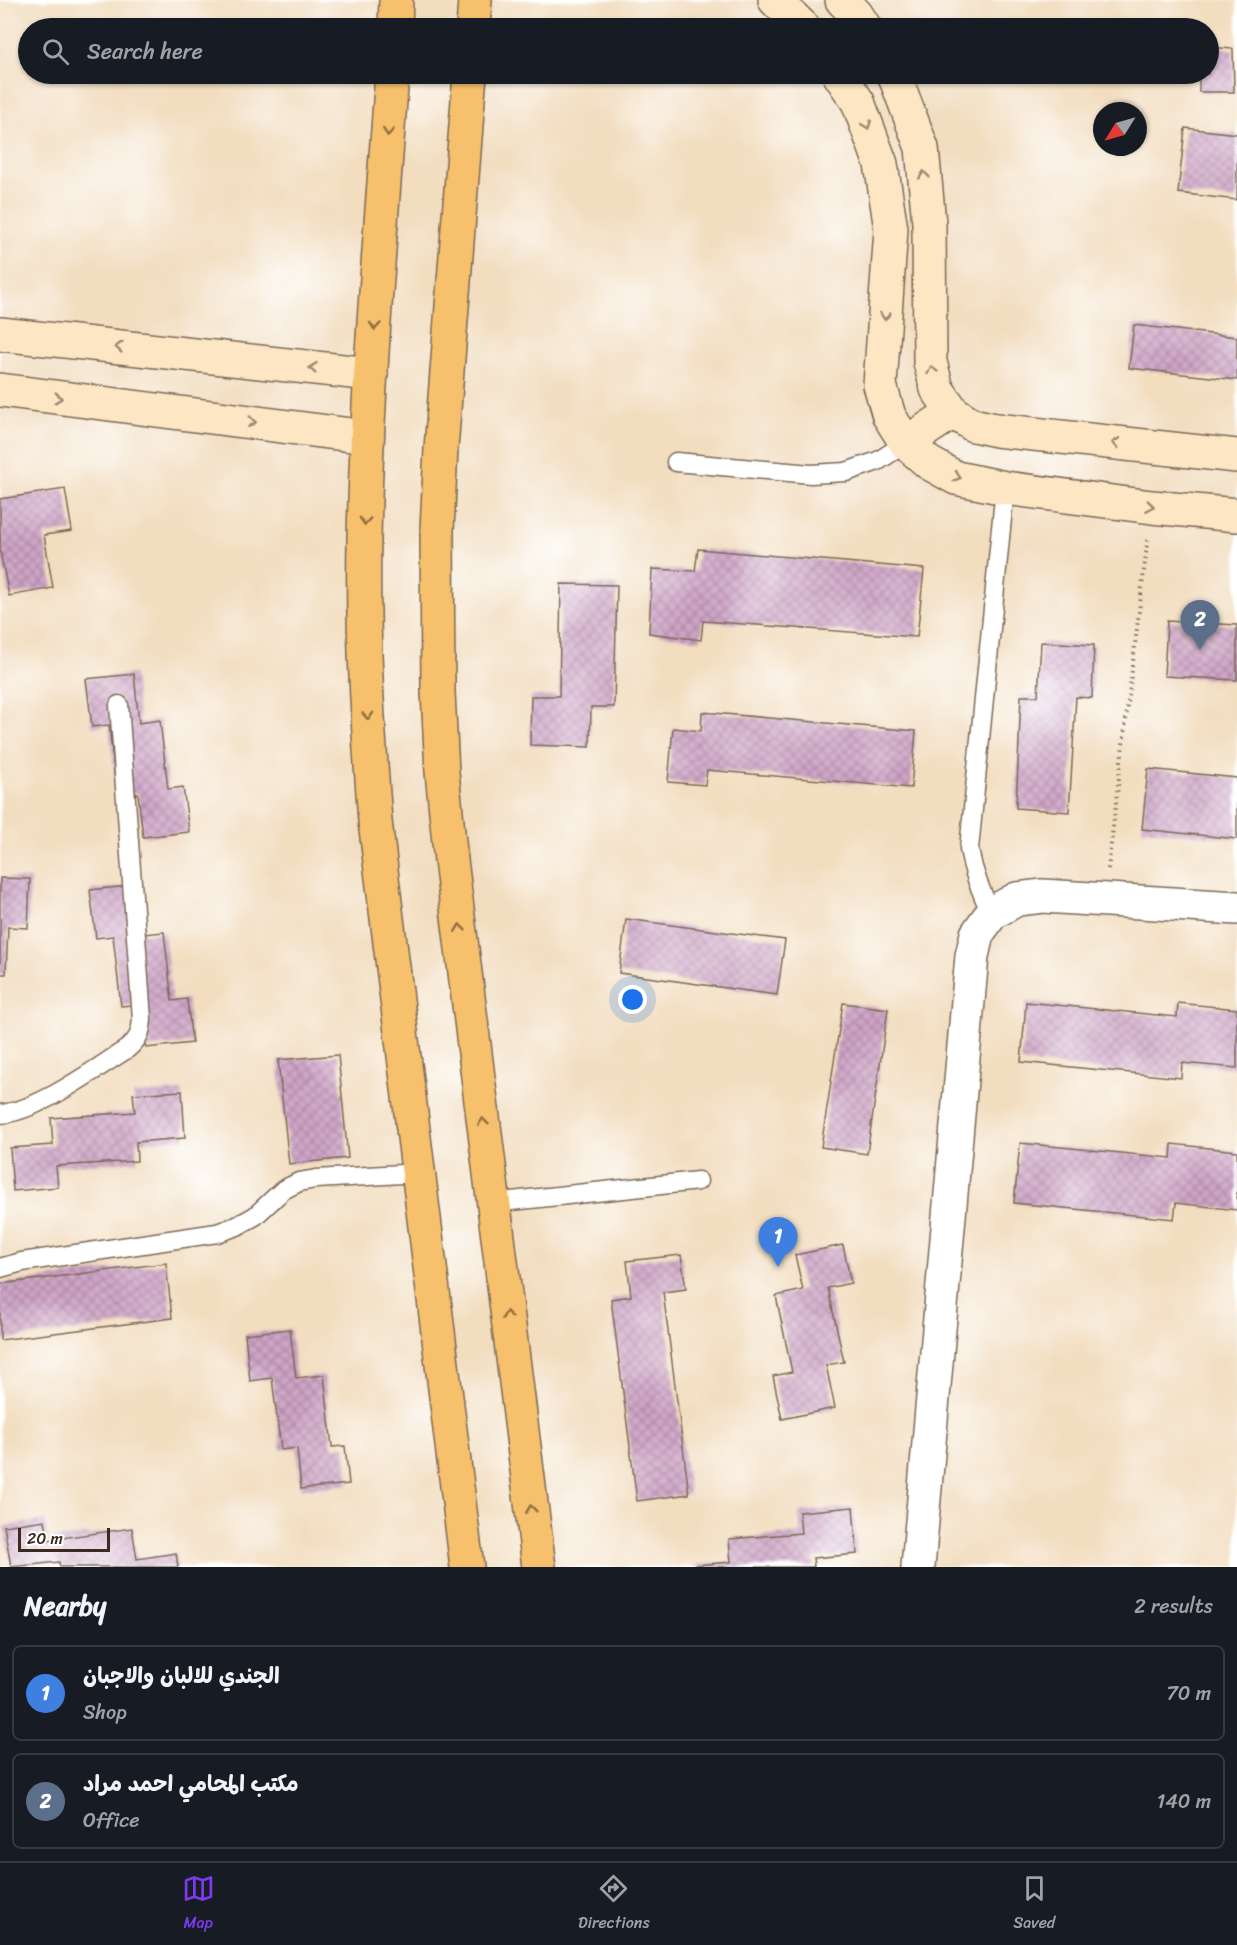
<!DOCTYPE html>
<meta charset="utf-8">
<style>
:root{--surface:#171b24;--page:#20242c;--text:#f1f3f6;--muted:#9ea1a6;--line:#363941;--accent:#7c3aed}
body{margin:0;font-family:Sriracha,"Playpen Sans Arabic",sans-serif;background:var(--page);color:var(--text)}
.compass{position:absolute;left:1093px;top:102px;width:54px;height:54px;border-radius:50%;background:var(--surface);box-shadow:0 2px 4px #0004;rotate:233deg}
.scale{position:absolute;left:18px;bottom:15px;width:92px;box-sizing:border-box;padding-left:6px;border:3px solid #3b2a1e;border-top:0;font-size:16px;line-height:21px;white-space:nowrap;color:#3b2a1e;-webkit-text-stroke:4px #fff;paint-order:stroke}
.you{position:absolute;left:633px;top:1000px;width:21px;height:21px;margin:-15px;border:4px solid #fff;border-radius:50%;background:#1a73e8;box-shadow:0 0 0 9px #1a73e833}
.badge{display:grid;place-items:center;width:39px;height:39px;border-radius:50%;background:var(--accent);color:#fff;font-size:20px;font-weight:700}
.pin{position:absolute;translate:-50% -50px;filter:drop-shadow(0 2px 3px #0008)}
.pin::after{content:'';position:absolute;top:32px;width:21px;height:18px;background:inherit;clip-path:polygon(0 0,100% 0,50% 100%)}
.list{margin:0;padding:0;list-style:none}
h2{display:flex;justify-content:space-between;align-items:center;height:78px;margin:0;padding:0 24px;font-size:26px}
h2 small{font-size:20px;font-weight:400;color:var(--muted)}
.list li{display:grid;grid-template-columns:39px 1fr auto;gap:18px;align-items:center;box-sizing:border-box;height:96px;margin:0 12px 12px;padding:0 12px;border:2px solid var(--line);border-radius:9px}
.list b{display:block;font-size:22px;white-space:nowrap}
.list p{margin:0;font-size:20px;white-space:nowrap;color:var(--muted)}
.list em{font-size:20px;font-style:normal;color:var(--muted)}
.icon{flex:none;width:33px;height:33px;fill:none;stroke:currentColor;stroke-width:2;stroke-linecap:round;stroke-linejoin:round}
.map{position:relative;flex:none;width:1237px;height:1567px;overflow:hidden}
.search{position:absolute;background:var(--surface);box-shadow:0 2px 4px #0004;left:18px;right:18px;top:18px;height:66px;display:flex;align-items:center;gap:15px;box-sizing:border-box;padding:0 21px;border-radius:33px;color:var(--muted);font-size:22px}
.sheet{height:294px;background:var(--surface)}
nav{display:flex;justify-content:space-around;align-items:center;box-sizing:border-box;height:84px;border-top:2px solid var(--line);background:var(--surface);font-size:16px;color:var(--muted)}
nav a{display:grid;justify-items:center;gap:3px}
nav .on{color:var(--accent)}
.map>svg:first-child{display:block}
</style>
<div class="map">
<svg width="1237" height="1567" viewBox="0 0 1237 1567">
<defs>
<pattern id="building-cross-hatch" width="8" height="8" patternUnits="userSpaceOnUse" patternTransform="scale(1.5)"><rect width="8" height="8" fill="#cfa4c7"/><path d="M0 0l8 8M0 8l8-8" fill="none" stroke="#a986a1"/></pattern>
</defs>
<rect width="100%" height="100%" fill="#fff"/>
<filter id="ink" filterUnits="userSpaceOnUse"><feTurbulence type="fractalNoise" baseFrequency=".0167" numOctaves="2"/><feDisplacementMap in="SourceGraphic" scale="12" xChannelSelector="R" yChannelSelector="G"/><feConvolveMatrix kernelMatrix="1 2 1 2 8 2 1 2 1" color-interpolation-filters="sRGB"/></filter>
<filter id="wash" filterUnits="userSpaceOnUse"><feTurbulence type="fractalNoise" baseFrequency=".008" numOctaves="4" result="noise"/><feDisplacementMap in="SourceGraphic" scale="24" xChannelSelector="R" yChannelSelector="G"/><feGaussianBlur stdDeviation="1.35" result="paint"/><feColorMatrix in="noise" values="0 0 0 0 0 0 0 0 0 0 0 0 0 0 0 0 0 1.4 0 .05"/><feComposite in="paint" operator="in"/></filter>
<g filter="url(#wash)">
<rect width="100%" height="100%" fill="#f2ddbf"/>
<g id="blocks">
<!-- building -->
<path fill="url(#building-cross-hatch)" d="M 1208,47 L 1233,49 L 1234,92 L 1199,92 L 1199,74 L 1208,74 Z
M 1185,128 L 1237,134 L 1237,200 L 1178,193 Z
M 1134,325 L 1237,337 L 1237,380 L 1129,368 Z
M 65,489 L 72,531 L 44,535 L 53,588 L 9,596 L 0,551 L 0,499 Z
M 698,549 L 924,569 L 917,637 L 703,621 L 701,640 L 649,633 L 652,569 L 695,571 Z
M 561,584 L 617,585 L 614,707 L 591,707 L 590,747 L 530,745 L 531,696 L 559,696 Z
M 1167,621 L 1237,625 L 1237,680 L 1164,676 Z
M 1041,642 L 1094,645 L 1092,698 L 1076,697 L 1069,812 L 1016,808 L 1021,696 L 1038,696 Z
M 134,674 L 139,723 L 160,720 L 168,789 L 183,787 L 189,832 L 143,837 L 138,793 L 117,795 L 109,725 L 92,727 L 86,679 Z
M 702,712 L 916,731 L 911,788 L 707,770 L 705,785 L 668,782 L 673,728 L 701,731 Z
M 1148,769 L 1237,778 L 1237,839 L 1142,829 Z
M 0,878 L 30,879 L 28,928 L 8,927 L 6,974 L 0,974 Z
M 137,885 L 143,934 L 164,932 L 172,1001 L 187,999 L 192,1043 L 146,1048 L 142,1004 L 121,1006 L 113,936 L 96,938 L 90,890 Z
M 626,919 L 785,940 L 777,995 L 619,973 Z
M 1026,1002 L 1177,1017 L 1178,1003 L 1237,1009 L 1237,1068 L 1182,1063 L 1181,1078 L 1021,1062 Z
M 843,1003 L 888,1009 L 867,1154 L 821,1147 Z
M 338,1055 L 348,1158 L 289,1164 L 278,1060 Z
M 182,1091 L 185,1138 L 136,1142 L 137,1161 L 56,1166 L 58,1187 L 13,1191 L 10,1148 L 53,1145 L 51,1118 L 135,1112 L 133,1094 Z
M 1020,1143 L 1171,1158 L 1172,1144 L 1237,1151 L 1237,1210 L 1176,1203 L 1174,1219 L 1014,1203 Z
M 843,1245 L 851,1283 L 828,1288 L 844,1362 L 826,1365 L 835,1408 L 782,1419 L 773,1376 L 792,1372 L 776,1296 L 803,1290 L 795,1255 Z
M 681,1255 L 686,1289 L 663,1292 L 689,1494 L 637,1501 L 611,1299 L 631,1296 L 627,1261 Z
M 166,1263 L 172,1318 L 0,1340 L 0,1284 Z
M 290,1329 L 296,1378 L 324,1375 L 332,1447 L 345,1446 L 349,1484 L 301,1489 L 297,1448 L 281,1450 L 272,1378 L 250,1381 L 245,1334 Z
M 853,1507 L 857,1554 L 813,1558 L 814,1567 L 695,1567 L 695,1565 L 731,1562 L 729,1539 L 801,1533 L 799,1512 Z
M 45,1520 L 48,1540 L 132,1528 L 137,1559 L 176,1553 L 178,1567 L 60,1567 L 59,1562 L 11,1567 L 4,1526 Z"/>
</g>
</g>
<g filter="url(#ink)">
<use href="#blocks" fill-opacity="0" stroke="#7b6956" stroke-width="1.5"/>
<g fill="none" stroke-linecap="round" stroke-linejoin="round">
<!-- lane casing -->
<g stroke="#7b6956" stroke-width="21">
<path id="lane" d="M 676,462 L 811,474 L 846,472 L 878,461 L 906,443
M 992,913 C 980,892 973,872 969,849 L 1005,488
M 0,1114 C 39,1111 93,1070 127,1049 C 138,1040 141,1033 142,1019 L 119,705
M 493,1203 L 698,1181
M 0,1268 L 22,1262 L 217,1233 L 237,1226 L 255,1216 L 283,1190 L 299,1182 L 316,1179 L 419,1173"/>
</g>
<!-- street casing -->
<g stroke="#7b6956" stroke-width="36">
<path id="street" d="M 918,1567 L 972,956 L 977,934 L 992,913 L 1017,899 L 1043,896 L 1237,908"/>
</g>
<!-- secondary casing -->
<g stroke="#7b6956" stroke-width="36">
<path id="secondary" d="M 775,0 L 804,28
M 842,0 L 856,14 L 865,28
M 839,74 L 858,102 L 881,164 L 891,229 L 880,385 L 889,416 L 906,443 L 929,463 L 956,478 L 1005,488 L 1152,507 L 1237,515
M 894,74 L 922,148 L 929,223 L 930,362 L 937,389 L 953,412 L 973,425 L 996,430 L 1237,456
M 0,334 L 371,374
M 0,390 L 367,437
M 906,443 L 953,412"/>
</g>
<!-- primary casing -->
<g stroke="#7b6956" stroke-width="36">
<path id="primary" d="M 395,28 L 396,0
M 473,28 L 475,0
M 392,74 C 381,229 367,384 364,540 C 362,634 368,727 375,821 L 467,1567
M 470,74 L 441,449 L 437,530 L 438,692 L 442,772 L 450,852 L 539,1567"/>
</g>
<!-- path -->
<path stroke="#7b6956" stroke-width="4" stroke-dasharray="1.5 4.5" stroke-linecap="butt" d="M 1108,869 L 1148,537"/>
<!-- lane -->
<use href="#lane" stroke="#fff" stroke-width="18"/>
<!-- street -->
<use href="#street" stroke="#fff" stroke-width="33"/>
<!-- secondary -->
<use href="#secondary" stroke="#fce6c4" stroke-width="33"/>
<!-- primary -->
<use href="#primary" stroke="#f7c06c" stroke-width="33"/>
</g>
<!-- one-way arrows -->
<defs><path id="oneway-chevron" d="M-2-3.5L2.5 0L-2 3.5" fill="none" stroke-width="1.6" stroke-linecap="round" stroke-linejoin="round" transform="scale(1.5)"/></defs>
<g stroke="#9c8871">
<use href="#oneway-chevron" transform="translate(867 125) rotate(70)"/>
<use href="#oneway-chevron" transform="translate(924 175) rotate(-96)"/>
<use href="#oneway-chevron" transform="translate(885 316) rotate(94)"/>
<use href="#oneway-chevron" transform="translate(119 347) rotate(-174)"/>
<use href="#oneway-chevron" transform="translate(313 368) rotate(-174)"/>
<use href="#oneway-chevron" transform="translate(932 370) rotate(-102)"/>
<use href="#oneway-chevron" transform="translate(58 398) rotate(7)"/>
<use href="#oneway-chevron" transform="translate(252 422) rotate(7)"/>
<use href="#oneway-chevron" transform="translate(1116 443) rotate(-174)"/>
<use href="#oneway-chevron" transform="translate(957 477) rotate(19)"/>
<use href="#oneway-chevron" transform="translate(1150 506) rotate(7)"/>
</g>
<g stroke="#906e41">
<use href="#oneway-chevron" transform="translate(388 132) rotate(94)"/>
<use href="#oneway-chevron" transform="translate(375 326) rotate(94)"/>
<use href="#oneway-chevron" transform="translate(365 521) rotate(92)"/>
<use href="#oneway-chevron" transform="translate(368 716) rotate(87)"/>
<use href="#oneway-chevron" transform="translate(460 928) rotate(-97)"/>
<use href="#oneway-chevron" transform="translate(483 1122) rotate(-97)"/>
<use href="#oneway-chevron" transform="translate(507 1315) rotate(-97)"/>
<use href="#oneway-chevron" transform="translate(531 1509) rotate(-97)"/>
</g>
</g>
</svg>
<svg class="compass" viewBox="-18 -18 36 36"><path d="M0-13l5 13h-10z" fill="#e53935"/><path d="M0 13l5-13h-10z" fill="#9ea1a6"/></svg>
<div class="scale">20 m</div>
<div class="you"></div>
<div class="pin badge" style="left:778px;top:1267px;background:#3f7fe0">1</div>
<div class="pin badge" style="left:1200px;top:650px;background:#5c6f8a">2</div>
<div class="search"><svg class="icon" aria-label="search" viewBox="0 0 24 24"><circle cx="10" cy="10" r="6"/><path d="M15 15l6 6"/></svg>Search here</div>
</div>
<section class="sheet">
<h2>Nearby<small>2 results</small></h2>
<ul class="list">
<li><span class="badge" style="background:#3f7fe0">1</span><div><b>الجندي للالبان والاجبان</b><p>Shop</p></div><em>70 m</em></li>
<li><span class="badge" style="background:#5c6f8a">2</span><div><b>مكتب المحامي احمد مراد</b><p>Office</p></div><em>140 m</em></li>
</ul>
</section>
<nav>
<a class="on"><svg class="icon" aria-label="map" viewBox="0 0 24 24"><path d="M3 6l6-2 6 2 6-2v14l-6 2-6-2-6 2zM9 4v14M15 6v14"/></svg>Map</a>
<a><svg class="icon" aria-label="directions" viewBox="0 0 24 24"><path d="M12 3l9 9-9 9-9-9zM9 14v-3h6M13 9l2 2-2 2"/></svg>Directions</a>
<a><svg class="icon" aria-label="saved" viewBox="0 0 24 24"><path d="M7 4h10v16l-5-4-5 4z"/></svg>Saved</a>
</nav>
